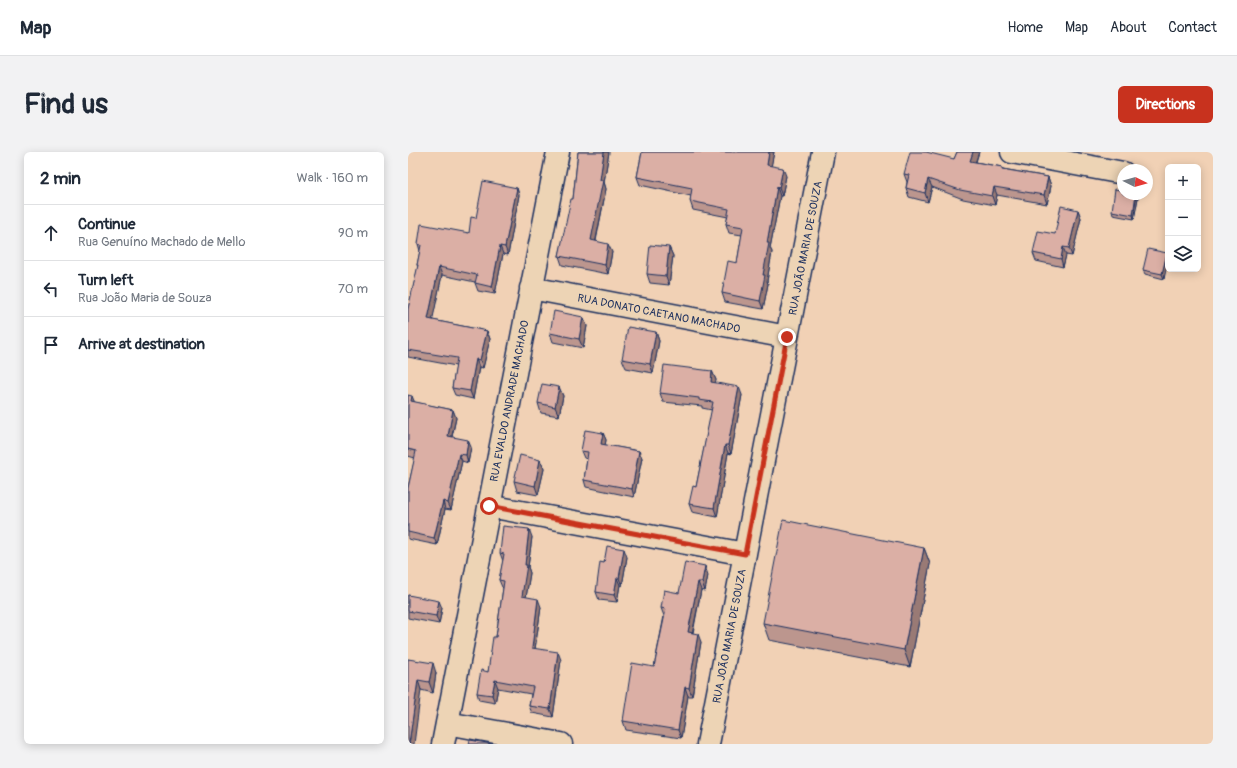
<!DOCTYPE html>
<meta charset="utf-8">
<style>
:root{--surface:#fff;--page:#f2f2f3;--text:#1f2937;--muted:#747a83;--line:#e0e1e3;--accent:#c8321e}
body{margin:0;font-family:Pangolin,sans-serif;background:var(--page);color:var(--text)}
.controls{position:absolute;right:12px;top:12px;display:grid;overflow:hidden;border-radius:6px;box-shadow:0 2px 10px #0003}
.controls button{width:36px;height:36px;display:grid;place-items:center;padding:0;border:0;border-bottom:1px solid var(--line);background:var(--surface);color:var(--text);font:20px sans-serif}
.compass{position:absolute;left:709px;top:12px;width:36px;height:36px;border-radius:50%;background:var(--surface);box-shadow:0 2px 10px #0003;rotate:95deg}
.stop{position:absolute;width:12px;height:12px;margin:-9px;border:3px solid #c8321e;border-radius:50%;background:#fff}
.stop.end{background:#c8321e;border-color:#fff;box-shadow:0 1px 4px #0008}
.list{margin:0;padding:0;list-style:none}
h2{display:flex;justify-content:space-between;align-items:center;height:52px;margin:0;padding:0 16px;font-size:17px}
h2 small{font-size:13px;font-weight:400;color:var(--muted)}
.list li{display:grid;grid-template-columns:26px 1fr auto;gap:12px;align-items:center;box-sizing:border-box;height:56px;padding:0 16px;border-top:1px solid var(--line)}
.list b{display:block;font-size:15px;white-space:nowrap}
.list p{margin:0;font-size:13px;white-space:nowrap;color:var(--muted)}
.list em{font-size:13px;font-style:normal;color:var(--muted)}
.icon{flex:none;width:22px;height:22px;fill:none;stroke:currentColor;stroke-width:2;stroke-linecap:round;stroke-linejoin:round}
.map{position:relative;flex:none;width:805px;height:592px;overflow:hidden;border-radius:6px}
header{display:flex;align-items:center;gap:24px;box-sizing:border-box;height:56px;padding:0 20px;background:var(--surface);border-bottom:1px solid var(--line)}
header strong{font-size:19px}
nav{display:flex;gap:22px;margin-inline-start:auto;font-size:14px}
.intro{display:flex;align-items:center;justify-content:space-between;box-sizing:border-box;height:96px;padding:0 24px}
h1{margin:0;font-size:28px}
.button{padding:10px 18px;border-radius:6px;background:var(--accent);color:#fff;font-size:14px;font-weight:700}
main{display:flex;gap:24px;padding:0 24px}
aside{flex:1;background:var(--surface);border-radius:6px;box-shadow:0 2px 10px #0003}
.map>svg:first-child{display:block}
</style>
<header>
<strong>Map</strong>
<nav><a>Home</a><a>Map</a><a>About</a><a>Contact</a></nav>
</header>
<div class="intro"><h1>Find us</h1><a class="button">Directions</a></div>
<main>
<aside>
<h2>2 min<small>Walk · 160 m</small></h2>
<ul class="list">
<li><svg class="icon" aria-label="ahead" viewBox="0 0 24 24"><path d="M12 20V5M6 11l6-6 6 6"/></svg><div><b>Continue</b><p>Rua Genuíno Machado de Mello</p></div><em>90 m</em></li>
<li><svg class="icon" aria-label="left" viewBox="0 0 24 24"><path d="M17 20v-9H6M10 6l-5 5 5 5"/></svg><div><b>Turn left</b><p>Rua João Maria de Souza</p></div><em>70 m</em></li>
<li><svg class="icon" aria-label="arrive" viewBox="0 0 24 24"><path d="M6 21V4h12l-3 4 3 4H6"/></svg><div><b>Arrive at destination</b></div></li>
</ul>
</aside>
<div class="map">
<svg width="805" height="592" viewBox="0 0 805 592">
<rect width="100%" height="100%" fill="#f1d1b5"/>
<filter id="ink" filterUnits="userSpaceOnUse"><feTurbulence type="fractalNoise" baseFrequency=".025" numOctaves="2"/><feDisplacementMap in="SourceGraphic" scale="8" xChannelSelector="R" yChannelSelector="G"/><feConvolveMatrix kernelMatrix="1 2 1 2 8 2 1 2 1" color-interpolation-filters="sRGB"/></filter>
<g filter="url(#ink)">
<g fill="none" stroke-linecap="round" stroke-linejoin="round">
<!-- minor casing -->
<g stroke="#1b2f5e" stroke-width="25">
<path id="minor" d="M 604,0 L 715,21
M 123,136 L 379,185
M 81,354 L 337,402
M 39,571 L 153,592
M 35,592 L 150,0
M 300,592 L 415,0"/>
</g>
<!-- minor -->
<use href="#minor" stroke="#edd4b5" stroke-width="22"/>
</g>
<!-- wall -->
<path fill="#bc968e" stroke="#1b2f5e" d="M 170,0 L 201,0 L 196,30 L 198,37 L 188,89 L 204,100 L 200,122 L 154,113 L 151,104 L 165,47 Z
M 234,0 L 366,0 L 363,14 L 378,24 L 374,44 L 372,44 L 362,96 L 364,100 L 359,129 L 360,132 L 355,157 L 317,150 L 314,141 L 329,111 L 334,83 L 321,81 L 318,72 L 320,65 L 285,58 L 282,49 L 283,44 L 232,33 L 229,25 Z
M 549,0 L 571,0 L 568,10 L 594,15 L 595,17 L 640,25 L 643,34 L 639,52 L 589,43 L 587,53 L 555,47 L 524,35 L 520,50 L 501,45 L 498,36 L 499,30 L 496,22 L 546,7 Z
M 109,36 L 111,43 L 100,103 L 95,102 L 87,142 L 70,139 L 67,131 L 67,130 L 34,123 L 24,168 L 79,179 L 82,187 L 75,216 L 71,215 L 65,247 L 47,243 L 44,236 L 48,214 L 0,205 L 0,157 L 10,115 L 9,113 L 12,99 L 10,92 L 61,81 L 68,66 Z
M 729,42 L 730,46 L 726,67 L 705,63 L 704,59 Z
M 670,58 L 673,66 L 664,104 L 658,103 L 655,115 L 628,109 L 625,101 L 647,82 Z
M 261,95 L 265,104 L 261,133 L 242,131 L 239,122 Z
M 759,101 L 756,127 L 737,122 L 735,118 Z
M 175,165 L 179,174 L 175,196 L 145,190 L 142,181 Z
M 248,180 L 251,189 L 245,221 L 218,216 L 214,207 Z
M 304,219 L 308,228 L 307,231 L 334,243 L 323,302 L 320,301 L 309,365 L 284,360 L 281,352 L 288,335 L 304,258 L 294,256 L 294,254 L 255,250 L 252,241 Z
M 151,235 L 155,244 L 151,264 L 133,261 L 130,251 Z
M 0,243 L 6,250 L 45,258 L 48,266 L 44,285 L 63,295 L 60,311 L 54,309 L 43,358 L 37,357 L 29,393 L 0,387 L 0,335 L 7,306 L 0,304 Z
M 195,281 L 198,288 L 197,293 L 231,299 L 234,306 L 226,345 L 178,335 L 176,328 L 179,307 L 176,306 L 173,299 Z
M 132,308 L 136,317 L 130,343 L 109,339 L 106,329 Z
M 124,385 L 120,415 L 122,421 L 118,445 L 133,455 L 127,497 L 153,508 L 145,565 L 124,561 L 121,554 L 123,542 L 90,536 L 87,551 L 71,548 L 69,541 L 80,520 L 88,485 L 95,436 L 94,435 L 91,428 L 95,409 L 92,401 Z
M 516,396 L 522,412 L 502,515 L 361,488 L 355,471 Z
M 219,405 L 214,434 L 212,433 L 209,450 L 191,448 L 188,440 L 196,411 Z
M 300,423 L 297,439 L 293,438 L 285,481 L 293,490 L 284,544 L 280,544 L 273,586 L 218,578 L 215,569 L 246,515 L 256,464 L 253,456 L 271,441 Z
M 0,443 L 34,456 L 31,472 L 0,466 Z
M 0,507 L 28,521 L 25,541 L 13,538 Z"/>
<!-- shaded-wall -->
<path fill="#997a74" stroke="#1b2f5e" d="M 196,0 L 201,0 L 196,30 L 198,37 L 186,97 L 183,88 Z
M 361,0 L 366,0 L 362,21 L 359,13 Z
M 565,0 L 571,0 L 565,17 L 562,9 Z
M 375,16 L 378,24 L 374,44 L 371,36 Z
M 640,25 L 643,34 L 639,52 L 636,43 Z
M 520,27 L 524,35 L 520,50 L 517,41 Z
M 369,35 L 372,44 L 362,96 L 364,100 L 359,129 L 360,132 L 355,157 L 352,149 L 359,91 Z
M 586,35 L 589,43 L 587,53 L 584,44 Z
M 109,36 L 111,43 L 100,103 L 97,95 Z
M 729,42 L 730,46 L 726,67 L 725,63 Z
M 670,58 L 673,66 L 664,104 L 661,96 Z
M 200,92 L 204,100 L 200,122 L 197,113 Z
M 92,94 L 95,102 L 87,142 L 84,135 Z
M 261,95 L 265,104 L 261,133 L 258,124 Z
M 655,95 L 658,103 L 655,115 L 653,107 Z
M 759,101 L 760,105 L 760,108 L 756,127 L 754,122 Z
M 31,115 L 34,123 L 23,175 L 20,167 Z
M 175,165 L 179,174 L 175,196 L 171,187 Z
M 79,179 L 82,187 L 75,216 L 72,208 Z
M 248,180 L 251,189 L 245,221 L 242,212 Z
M 68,207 L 71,215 L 65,247 L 62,239 Z
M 304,219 L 308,228 L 306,239 L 303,230 Z
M 151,235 L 155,244 L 151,264 L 147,255 Z
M 331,235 L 334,243 L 323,302 L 320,293 Z
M 4,244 L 7,251 L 3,249 Z
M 45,258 L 48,266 L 42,292 L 40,284 Z
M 195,281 L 198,288 L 196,300 L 193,292 Z
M 60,288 L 63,295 L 60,311 L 58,303 Z
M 317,293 L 320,301 L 309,365 L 306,356 Z
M 231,299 L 234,306 L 226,345 L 224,337 Z
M 51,302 L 54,309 L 43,358 L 40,351 Z
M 132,308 L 136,317 L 130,343 L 127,334 Z
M 35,349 L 37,357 L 29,393 L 26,386 Z
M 121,377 L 124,385 L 120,415 L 122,421 L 117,452 L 114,444 L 117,413 Z
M 516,396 L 522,412 L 502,515 L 496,498 Z
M 216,397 L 219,405 L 214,434 L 211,426 Z
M 297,414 L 300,423 L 297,439 L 294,430 Z
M 209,426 L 212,433 L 209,450 L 206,443 Z
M 290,430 L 293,438 L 283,488 L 280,480 Z
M 130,447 L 133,455 L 126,504 L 124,496 Z
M 31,449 L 34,456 L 31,472 L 28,464 Z
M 290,482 L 293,490 L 284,544 L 281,536 Z
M 150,500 L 153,508 L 145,565 L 142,557 Z
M 25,511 L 28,521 L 25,541 L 21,530 Z
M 10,528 L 13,538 L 6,592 L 1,592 Z
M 87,528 L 90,536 L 87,551 L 84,543 Z
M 277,535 L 280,544 L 273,586 L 270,578 Z"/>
<!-- building -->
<path fill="#dbafa5" stroke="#1b2f5e" d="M 170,0 L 196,0 L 192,28 L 195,28 L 183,88 L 200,92 L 197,113 L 151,104 L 163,47 L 165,47 Z
M 234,0 L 361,0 L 359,13 L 375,16 L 371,36 L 369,35 L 359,91 L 361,91 L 355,123 L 357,123 L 352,149 L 314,141 L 320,109 L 329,111 L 335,75 L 318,72 L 321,57 L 282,49 L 284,36 L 229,25 Z
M 502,0 L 518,0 L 546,7 L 549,0 L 565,0 L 562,9 L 594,15 L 594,17 L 640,25 L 636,43 L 586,35 L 584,44 L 552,38 L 520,27 L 517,41 L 498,36 L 501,23 L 496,22 Z
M 75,29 L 109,36 L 97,95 L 92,94 L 84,135 L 67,131 L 69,123 L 31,115 L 20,167 L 79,179 L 72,208 L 68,207 L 62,239 L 44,236 L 49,206 L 0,198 L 0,157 L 10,113 L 9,113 L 13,93 L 10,92 L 13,72 L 61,81 L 63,65 L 68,66 Z
M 707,37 L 715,39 L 715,42 L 728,42 L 725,63 L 704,59 Z
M 653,54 L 670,58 L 661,96 L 655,95 L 653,107 L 625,101 L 630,79 L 647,82 Z
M 242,93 L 261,95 L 258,124 L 239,122 Z
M 740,97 L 759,101 L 754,122 L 735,118 Z
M 146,159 L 175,165 L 171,187 L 142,181 Z
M 220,175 L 248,180 L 242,212 L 214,207 Z
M 256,213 L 304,219 L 303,230 L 331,235 L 320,293 L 317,293 L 306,356 L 281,352 L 285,334 L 288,335 L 305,250 L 291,248 L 291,246 L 252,241 Z
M 134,232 L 151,235 L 147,255 L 130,251 Z
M 0,243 L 4,244 L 3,249 L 45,258 L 40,284 L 60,288 L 58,303 L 51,302 L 40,351 L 35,349 L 26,386 L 0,380 L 0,336 L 8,299 L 0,297 Z
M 177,278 L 195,281 L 193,292 L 231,299 L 224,337 L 176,328 L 180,300 L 173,299 Z
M 112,303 L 132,308 L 127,334 L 106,329 Z
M 375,368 L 516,396 L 496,498 L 355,471 Z
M 95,374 L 121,377 L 117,413 L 119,413 L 114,444 L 130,447 L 124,496 L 150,500 L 142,557 L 121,554 L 125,535 L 87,528 L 84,543 L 69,541 L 73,518 L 80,520 L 85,485 L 88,485 L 96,429 L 91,428 L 96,402 L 92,401 Z
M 199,394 L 216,397 L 211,426 L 209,426 L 206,443 L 188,440 L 192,410 L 196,411 Z
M 277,410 L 297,414 L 294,430 L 290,430 L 280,480 L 290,482 L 281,536 L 277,535 L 270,578 L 215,569 L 224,511 L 246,515 L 258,457 L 253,456 L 256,438 L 271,441 Z
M 0,443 L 31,449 L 28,464 L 0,459 Z
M 0,507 L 25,511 L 21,530 L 10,528 L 1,592 L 0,592 Z
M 62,588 L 85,592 L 61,592 Z"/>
</g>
<g fill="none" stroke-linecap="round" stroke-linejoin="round" filter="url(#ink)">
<!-- route -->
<path stroke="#c8321e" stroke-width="5" d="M 81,354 L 337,402 L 379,185"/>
</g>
<g text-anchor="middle" stroke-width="4" stroke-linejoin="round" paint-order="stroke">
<!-- street labels -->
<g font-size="11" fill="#1b2f5e" stroke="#edd4b5">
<text transform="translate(397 96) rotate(-79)" y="4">RUA JOÃO MARIA DE SOUZA</text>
<text transform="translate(251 161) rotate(11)" y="4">RUA DONATO CAETANO MACHADO</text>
<text transform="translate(101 249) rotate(-79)" y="4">RUA EVALDO ANDRADE MACHADO</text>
<text transform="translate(321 484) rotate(-79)" y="4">RUA JOÃO MARIA DE SOUZA</text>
</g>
</g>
</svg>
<div class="controls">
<button>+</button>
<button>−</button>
<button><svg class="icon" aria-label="layers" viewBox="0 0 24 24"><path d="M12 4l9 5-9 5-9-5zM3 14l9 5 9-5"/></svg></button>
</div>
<svg class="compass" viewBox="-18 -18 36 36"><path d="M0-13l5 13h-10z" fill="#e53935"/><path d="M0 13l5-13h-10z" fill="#747a83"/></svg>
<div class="stop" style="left:81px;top:354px"></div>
<div class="stop end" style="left:379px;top:185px"></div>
</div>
</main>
